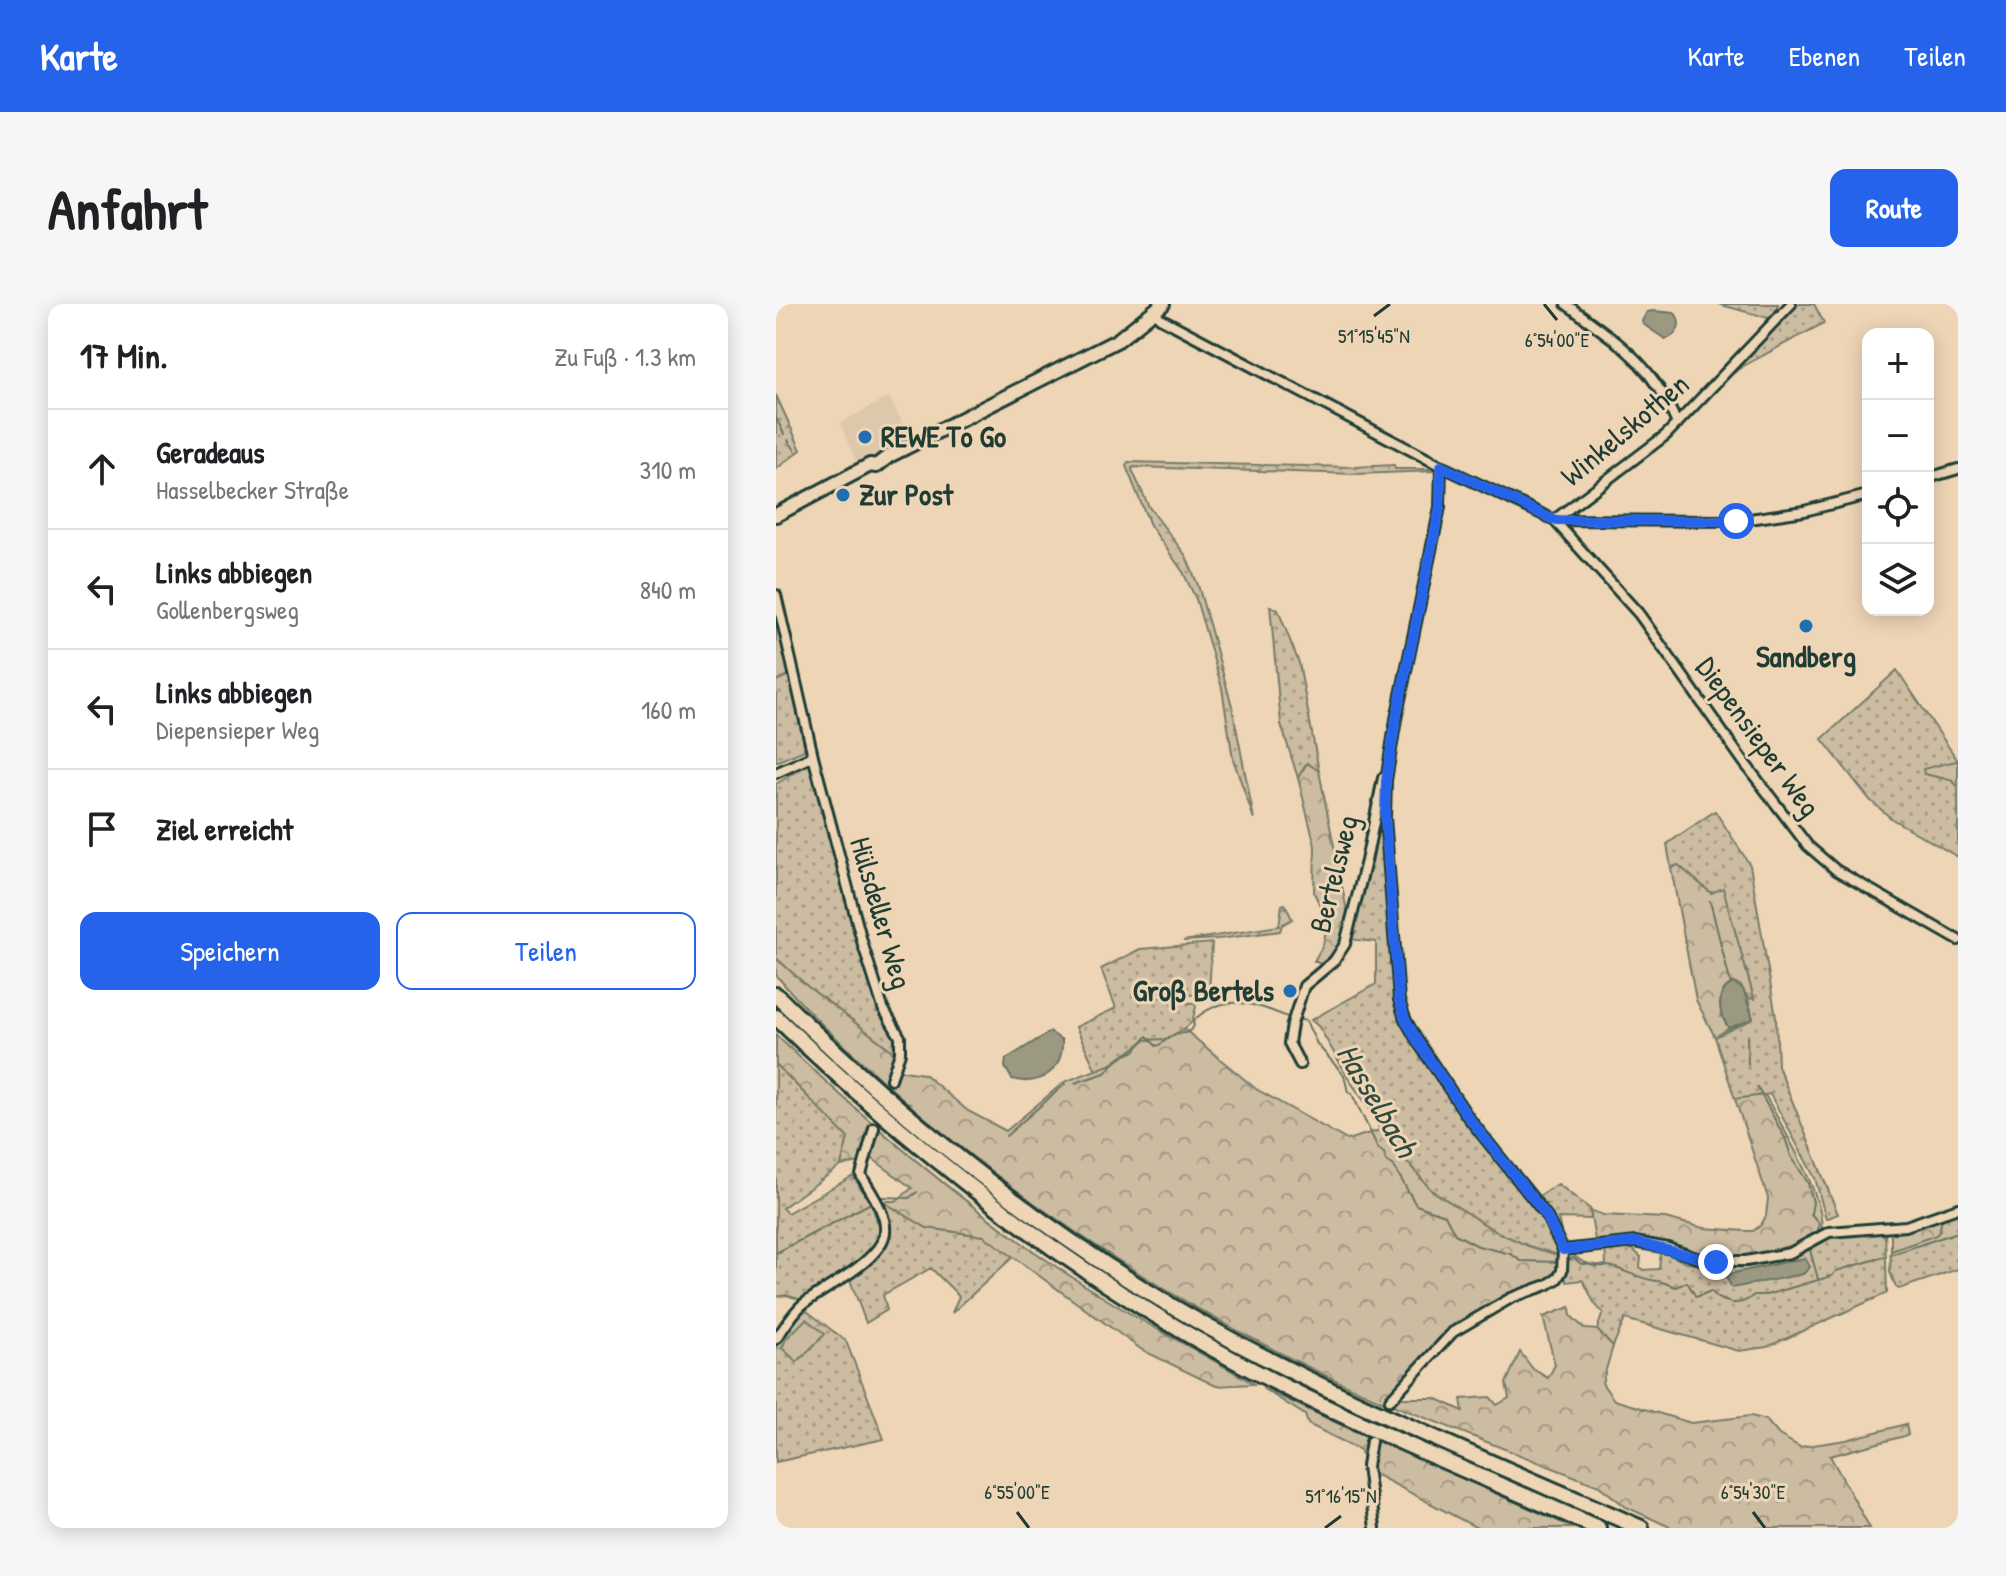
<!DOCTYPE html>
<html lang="de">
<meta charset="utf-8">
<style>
:root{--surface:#fff;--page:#f6f6f6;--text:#202124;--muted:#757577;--line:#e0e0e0;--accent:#2563eb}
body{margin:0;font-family:"Patrick Hand",sans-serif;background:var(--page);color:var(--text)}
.controls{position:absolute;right:24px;top:24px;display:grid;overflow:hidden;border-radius:16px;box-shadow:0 4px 20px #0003}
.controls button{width:72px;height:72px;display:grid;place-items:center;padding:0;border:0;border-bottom:2px solid var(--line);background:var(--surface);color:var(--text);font:40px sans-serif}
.stop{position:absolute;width:24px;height:24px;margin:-18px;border:6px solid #2563eb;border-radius:50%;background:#fff}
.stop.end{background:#2563eb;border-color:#fff;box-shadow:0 2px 8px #0008}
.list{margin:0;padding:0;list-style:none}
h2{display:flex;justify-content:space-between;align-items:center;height:104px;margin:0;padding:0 32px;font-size:34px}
h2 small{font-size:26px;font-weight:400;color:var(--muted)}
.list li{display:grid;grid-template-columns:52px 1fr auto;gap:24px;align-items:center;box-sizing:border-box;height:120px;padding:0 32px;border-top:2px solid var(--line)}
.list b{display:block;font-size:30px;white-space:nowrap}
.list p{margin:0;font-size:26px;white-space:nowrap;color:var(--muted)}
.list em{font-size:26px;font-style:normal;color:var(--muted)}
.actions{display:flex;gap:16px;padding:24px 32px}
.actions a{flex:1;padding:18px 0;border:2px solid var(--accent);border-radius:16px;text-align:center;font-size:28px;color:var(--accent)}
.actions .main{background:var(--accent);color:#fff}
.icon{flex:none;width:44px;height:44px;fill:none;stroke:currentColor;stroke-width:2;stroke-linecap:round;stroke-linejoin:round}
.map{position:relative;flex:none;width:1182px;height:1224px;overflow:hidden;border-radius:16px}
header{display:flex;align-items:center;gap:48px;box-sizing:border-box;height:112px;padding:0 40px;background:var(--accent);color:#fff}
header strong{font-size:38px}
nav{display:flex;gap:44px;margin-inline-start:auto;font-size:28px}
.intro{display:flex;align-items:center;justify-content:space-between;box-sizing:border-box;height:192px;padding:0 48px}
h1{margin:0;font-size:56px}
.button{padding:20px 36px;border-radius:16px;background:var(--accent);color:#fff;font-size:28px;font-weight:700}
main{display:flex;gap:48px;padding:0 48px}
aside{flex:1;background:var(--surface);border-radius:16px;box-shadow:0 4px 20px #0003}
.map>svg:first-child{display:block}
</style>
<header>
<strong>Karte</strong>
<nav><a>Karte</a><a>Ebenen</a><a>Teilen</a></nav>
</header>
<div class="intro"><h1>Anfahrt</h1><a class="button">Route</a></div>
<main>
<aside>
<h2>17 Min.<small>Zu Fuß · 1.3 km</small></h2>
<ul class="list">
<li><svg class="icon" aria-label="ahead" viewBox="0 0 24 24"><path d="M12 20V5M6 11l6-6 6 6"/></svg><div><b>Geradeaus</b><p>Hasselbecker Straße</p></div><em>310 m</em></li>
<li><svg class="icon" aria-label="left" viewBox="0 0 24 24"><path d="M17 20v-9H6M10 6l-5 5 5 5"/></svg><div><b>Links abbiegen</b><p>Gollenbergsweg</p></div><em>840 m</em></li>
<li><svg class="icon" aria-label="left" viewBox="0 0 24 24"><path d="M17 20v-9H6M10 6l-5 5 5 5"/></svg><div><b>Links abbiegen</b><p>Diepensieper Weg</p></div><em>160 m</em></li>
<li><svg class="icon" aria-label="arrive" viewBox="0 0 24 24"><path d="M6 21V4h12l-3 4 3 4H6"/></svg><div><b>Ziel erreicht</b></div></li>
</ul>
<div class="actions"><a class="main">Speichern</a><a>Teilen</a></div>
</aside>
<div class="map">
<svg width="1182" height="1224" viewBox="0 0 1182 1224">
<defs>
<pattern id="grass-dots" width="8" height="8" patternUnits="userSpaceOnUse" patternTransform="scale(2)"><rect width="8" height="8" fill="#ccbca1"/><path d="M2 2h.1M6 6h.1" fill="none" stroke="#a59a84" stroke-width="1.8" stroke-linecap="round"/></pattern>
<pattern id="forest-crowns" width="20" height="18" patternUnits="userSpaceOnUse" patternTransform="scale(2)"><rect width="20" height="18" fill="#ccbca1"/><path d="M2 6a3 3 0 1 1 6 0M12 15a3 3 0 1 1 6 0" fill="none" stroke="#a59a84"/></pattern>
</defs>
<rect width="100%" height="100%" fill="#eed5b6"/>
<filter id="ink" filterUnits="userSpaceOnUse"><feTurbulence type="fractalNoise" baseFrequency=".0125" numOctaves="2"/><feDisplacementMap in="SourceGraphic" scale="16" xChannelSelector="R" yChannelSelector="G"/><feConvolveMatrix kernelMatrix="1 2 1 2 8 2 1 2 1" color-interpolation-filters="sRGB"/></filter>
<g filter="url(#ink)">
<!-- built -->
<path fill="#ddc8ab" d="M 113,93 L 134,134 L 81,160 L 64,119 Z"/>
<!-- grass -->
<path fill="url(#grass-dots)" stroke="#767c6a" stroke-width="2" d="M 942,0 L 1002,0 L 996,15 Z
M 1016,0 L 1038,0 L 1048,19 L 969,61 L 942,80 Z
M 0,91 L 25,146 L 0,165 Z
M 352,158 L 578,163 L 618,161 L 619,165 L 659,165 L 659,167 L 580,170 L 358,163 L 356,166 L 373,203 L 410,252 L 422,281 L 456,402 L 478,515 L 457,455 L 446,384 L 420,295 L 407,268 L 374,221 L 350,162 Z
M 494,302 L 502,306 L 523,359 L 543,467 L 531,459 L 522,474 L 505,420 Z
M 1121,366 L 1182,457 L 1149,470 L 1175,476 L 1182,482 L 1182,553 L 1116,515 L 1094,496 L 1046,435 Z
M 13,371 L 31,445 L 0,458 L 0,377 Z
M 33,460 L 37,464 L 64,570 L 121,736 L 119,749 L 31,682 L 0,654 L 0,480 Z
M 607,480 L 622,696 L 632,724 L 770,915 L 785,952 L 752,942 L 719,927 L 655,886 L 604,826 L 596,808 L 576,780 L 543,723 L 535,716 L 600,680 L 600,638 L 572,635 L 584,600 Z
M 939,507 L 974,561 L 1000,713 L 1002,762 L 1062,910 L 1050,915 L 1039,874 L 994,790 L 959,795 L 939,733 L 977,715 L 972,694 L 978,694 L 947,585 L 935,589 L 902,561 L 895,564 L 891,540 Z
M 509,600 L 516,615 L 506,621 L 504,627 L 442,635 L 407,637 L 503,622 L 506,601 Z
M 436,639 L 433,689 L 404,692 L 368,683 L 367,688 L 400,698 L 418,699 L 420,703 L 416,718 L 408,725 L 391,735 L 369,736 L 338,759 L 320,767 L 300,723 L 340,704 L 325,665 L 364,645 Z
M 624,679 C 640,754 716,833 763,892 L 782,880 L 814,905 L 815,915 L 782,914 L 785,927 L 782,930 C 744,879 623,737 624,679 Z
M 0,760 L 72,834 L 65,862 L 6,904 L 11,909 L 77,872 L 96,902 L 105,927 C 92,959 56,978 29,997 L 10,991 L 0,993 Z
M 106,897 L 151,924 L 208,932 L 238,952 L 176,1009 L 183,992 L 155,964 L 107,991 L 111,1006 L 90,1019 L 73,973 L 107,942 Z
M 1182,907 L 1182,965 L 1123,985 L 1120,983 L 1114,968 L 1115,947 L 1160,931 L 1163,928 L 1166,914 Z
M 1109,927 L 1111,989 L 991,1043 L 963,1047 L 849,1015 L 837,1042 L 821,1026 L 827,1008 C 815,1000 815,987 806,976 L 791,978 L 788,970 L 791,944 C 802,958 813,962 830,961 L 829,942 L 853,942 L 865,953 L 864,963 L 867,966 L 883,965 L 885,946 L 910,959 L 953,963 L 1014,951 L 1028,946 L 1048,932 Z
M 27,1004 L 70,1037 L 108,1135 L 0,1158 L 0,1041 Z"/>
<!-- forest -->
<path fill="url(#forest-crowns)" stroke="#767c6a" stroke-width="2" d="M 1180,457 L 1182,458 L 1182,482 L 1175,476 L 1148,470 L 1147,465 Z
M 531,459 L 543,467 L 571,607 L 576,605 L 563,646 L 549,662 L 538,657 L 547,641 L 550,626 L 547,607 L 538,589 L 539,542 L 522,474 Z
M 902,561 L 935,589 L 947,584 L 978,695 L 972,694 L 964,681 L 957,679 C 939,687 942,710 953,724 L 939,733 L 920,696 L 895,564 Z
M 0,654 L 31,682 L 119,749 L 113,774 L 121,766 L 148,770 L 192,807 L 230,827 L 288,778 L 338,759 L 370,736 L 390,735 L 408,725 L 480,785 L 571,836 L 604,826 L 655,886 L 719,927 L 752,942 L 785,952 L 783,964 L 778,973 L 733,991 L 663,1034 L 610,1099 C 429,1020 259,913 112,782 C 73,746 34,712 0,671 Z
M 0,731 C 99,825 203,915 319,988 C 370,1021 425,1048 478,1080 L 440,1082 L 366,1046 L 208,932 L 151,924 L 106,897 L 120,897 L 136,884 L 97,855 L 65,862 L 72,834 L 0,760 Z
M 989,791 C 1005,821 1052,897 1045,929 L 1014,946 L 972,953 L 932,955 L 862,935 L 819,936 L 814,906 L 827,911 L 889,914 L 928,924 L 970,927 L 977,927 L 985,921 L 990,912 L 992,894 L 959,795 Z
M 1166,914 L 1163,928 L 1160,931 L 1115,947 L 1115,927 Z
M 794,1003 L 795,1012 L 809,1025 L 821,1026 L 837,1042 L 826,1079 L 838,1096 L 915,1119 L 975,1112 L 990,1116 L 1003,1131 L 1024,1143 L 1070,1136 L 1130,1120 L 1132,1131 L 1054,1152 L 1094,1224 L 896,1224 L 850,1203 L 823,1182 L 614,1100 L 620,1094 L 659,1094 L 687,1107 L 685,1095 L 714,1093 L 721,1101 L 733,1094 L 730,1079 L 744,1048 L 757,1065 L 772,1074 L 779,1061 L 767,1013 Z
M 486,1084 L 574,1125 L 798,1224 L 701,1224 L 595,1168 L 595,1157 L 587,1156 L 584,1146 L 532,1120 L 529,1111 Z"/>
<!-- green -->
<path fill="#ccbca1" stroke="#767c6a" stroke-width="2" d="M 2,312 L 13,371 L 0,377 L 0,313 Z
M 30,1015 L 49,1030 L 21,1058 L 6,1044 L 10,1035 Z"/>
<!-- water -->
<path fill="#9c9983" stroke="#6a7463" stroke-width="2" d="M 877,7 L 899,9 C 907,20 902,32 889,35 L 867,20 L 866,17 L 871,8 Z
M 957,679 L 967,685 L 977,715 L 953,724 C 942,710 939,688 957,679 Z
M 274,728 L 286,736 C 288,766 264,783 236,775 L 229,763 L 230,755 Z
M 1029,954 L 1034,963 L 1027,970 L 956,984 L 950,973 L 953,970 Z"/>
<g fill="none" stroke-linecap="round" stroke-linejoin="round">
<!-- stream -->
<path stroke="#6a7463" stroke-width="2" d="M 0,114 L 8,130
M 12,136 L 19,146
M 934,597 L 955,681
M 521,715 L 530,717 L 541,740 L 568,771 L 572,788 L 576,790 L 602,844 L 608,849 L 610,857 L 617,861 L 640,901 L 669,911 L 679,930 L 702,942 L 735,950 L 745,957 L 784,958
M 971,732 L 972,761
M 299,779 L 329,769 L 343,754 L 359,747 L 371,732 L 380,742 C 387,740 390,735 396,732 C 405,726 409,734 418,722 L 417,717 C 449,687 479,700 514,714
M 981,783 L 1009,834 L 1015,852 L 1032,879 L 1037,898 L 1035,910 L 1043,919 L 1042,929
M 230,832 L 289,780
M 106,893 L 133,894 L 141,888
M 0,949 L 93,900
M 1114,951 L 1182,928
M 790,956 L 798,954 L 805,960 L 811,960 C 820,965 828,960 837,963 C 851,968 865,975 881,977
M 1042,975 L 1034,946 L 1044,938
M 883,977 L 900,983 L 911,978 L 920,993 L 935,987 C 946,1000 964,1004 978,991 L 990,991 L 1056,972 L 1060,967 L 1108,953"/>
<!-- minor-tunnel -->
<path stroke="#c5b79c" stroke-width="8" stroke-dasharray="8 4" stroke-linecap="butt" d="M 600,1128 L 614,1096"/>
<!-- minor casing -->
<g stroke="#1f3d34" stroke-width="14">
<path id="minor" d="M 790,0 C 841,38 877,59 901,120
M 379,7 L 384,14 L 665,162 L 664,203 L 620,415 L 610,477 L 609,513 L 623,696 L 629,715 L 642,738 L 692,813 L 770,911 L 787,946 L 786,967 L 781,975 L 771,981 L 735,994 L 677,1028 L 614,1096
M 665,162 L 778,216 L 960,217 L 1028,207 L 1092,191
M 1152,174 L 1182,165
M 778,216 L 863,310 L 967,457 L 1032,542 L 1060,566 L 1182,636
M 778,216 L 890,131 L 1015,0
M 0,291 L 37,452 L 87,641 L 107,704 L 124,733 L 124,749 L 115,775
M 0,469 L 37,452
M 524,760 L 513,739 L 516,720 L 528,682 L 558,657 L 569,640 L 590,557 L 607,474
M 787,946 L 859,938 L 892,944 L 930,957 L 970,957 L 1014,949 L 1053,928 L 1130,922 L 1182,904
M 0,1035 C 8,1024 16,1010 26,1001 C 47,984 106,957 109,928 C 111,909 94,887 85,871 L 98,824
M 595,1137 L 591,1162 L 599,1224"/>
</g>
<!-- primary casing -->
<g stroke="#1f3d34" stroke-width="18">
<path id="primary" d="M 0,211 L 94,161 L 100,162 L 113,152 L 342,36 L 387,0"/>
</g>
<!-- motorway casing -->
<g stroke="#1f3d34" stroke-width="20">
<path id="motorway" d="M 0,691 C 137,826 292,949 463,1040 C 593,1109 731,1165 865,1224
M 0,713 C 137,845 286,963 454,1054 C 572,1119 699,1169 822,1224"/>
</g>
<!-- minor -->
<use href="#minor" stroke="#eed5b6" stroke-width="8"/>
<!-- primary -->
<use href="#primary" stroke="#eed5b6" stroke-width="12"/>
<!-- motorway -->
<use href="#motorway" stroke="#eed5b6" stroke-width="14"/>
</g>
</g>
<g fill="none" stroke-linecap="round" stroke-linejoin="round" filter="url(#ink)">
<!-- route -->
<path stroke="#2563eb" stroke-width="10" d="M 940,958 L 859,938 L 787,946 L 770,911 L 692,813 L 642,738 L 629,715 L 623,696 L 609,513 L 610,477 L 620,415 L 664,203 L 665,162 L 778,216 L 960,217"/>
</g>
<!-- ticks -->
<path fill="none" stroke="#1f3d34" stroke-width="3" d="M 768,0 L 781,16M 598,12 L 614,0M 241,1208 L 253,1224M 977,1208 L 989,1224M 549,1224 L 565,1212"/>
<!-- markers -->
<g fill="#1f6fb2" stroke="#eed5b6" stroke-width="3">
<circle cx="89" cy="133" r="8"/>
<circle cx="67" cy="191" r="8"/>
<circle cx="1030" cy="322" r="8"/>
<circle cx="514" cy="687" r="8"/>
</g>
<g text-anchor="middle" stroke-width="6" stroke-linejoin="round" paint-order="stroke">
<!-- street labels -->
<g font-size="30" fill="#1f3d34" stroke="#eed5b6">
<text transform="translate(849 126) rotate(-40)" y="10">Winkelskothen</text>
<text transform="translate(982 433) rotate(54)" y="10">Diepensieper Weg</text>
<text transform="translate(558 570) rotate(-76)" y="10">Bertelsweg</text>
<text transform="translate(105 609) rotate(74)" y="10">Hülsdeller Weg</text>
</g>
<!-- poi labels -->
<g font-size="30" font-weight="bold" fill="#1f3d34" stroke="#eed5b6" text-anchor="start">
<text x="105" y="143">REWE To Go</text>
<text x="83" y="201">Zur Post</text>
<text x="1030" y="363" text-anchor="middle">Sandberg</text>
<text x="498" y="697" text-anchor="end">Groß Bertels</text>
</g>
<!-- water labels -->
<g font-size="32" font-style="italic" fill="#324b40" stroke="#eed5b6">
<text transform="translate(601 796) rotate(59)" y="11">Hasselbach</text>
</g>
</g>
<g font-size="20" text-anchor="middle" fill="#1f3d34" stroke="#eed5b6" stroke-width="6" stroke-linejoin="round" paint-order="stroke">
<text x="598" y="39">51°15'45"N</text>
<text x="781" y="43">6°54'00"E</text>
<text x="241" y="1195">6°55'00"E</text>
<text x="977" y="1195">6°54'30"E</text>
<text x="565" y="1199">51°16'15"N</text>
</g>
</svg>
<div class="controls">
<button>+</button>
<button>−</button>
<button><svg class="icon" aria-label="locate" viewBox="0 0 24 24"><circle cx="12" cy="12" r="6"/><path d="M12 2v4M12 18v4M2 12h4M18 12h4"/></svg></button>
<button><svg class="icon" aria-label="layers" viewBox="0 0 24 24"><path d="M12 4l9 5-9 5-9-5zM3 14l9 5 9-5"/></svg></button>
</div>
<div class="stop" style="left:960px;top:217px"></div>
<div class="stop end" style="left:940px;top:958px"></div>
</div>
</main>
